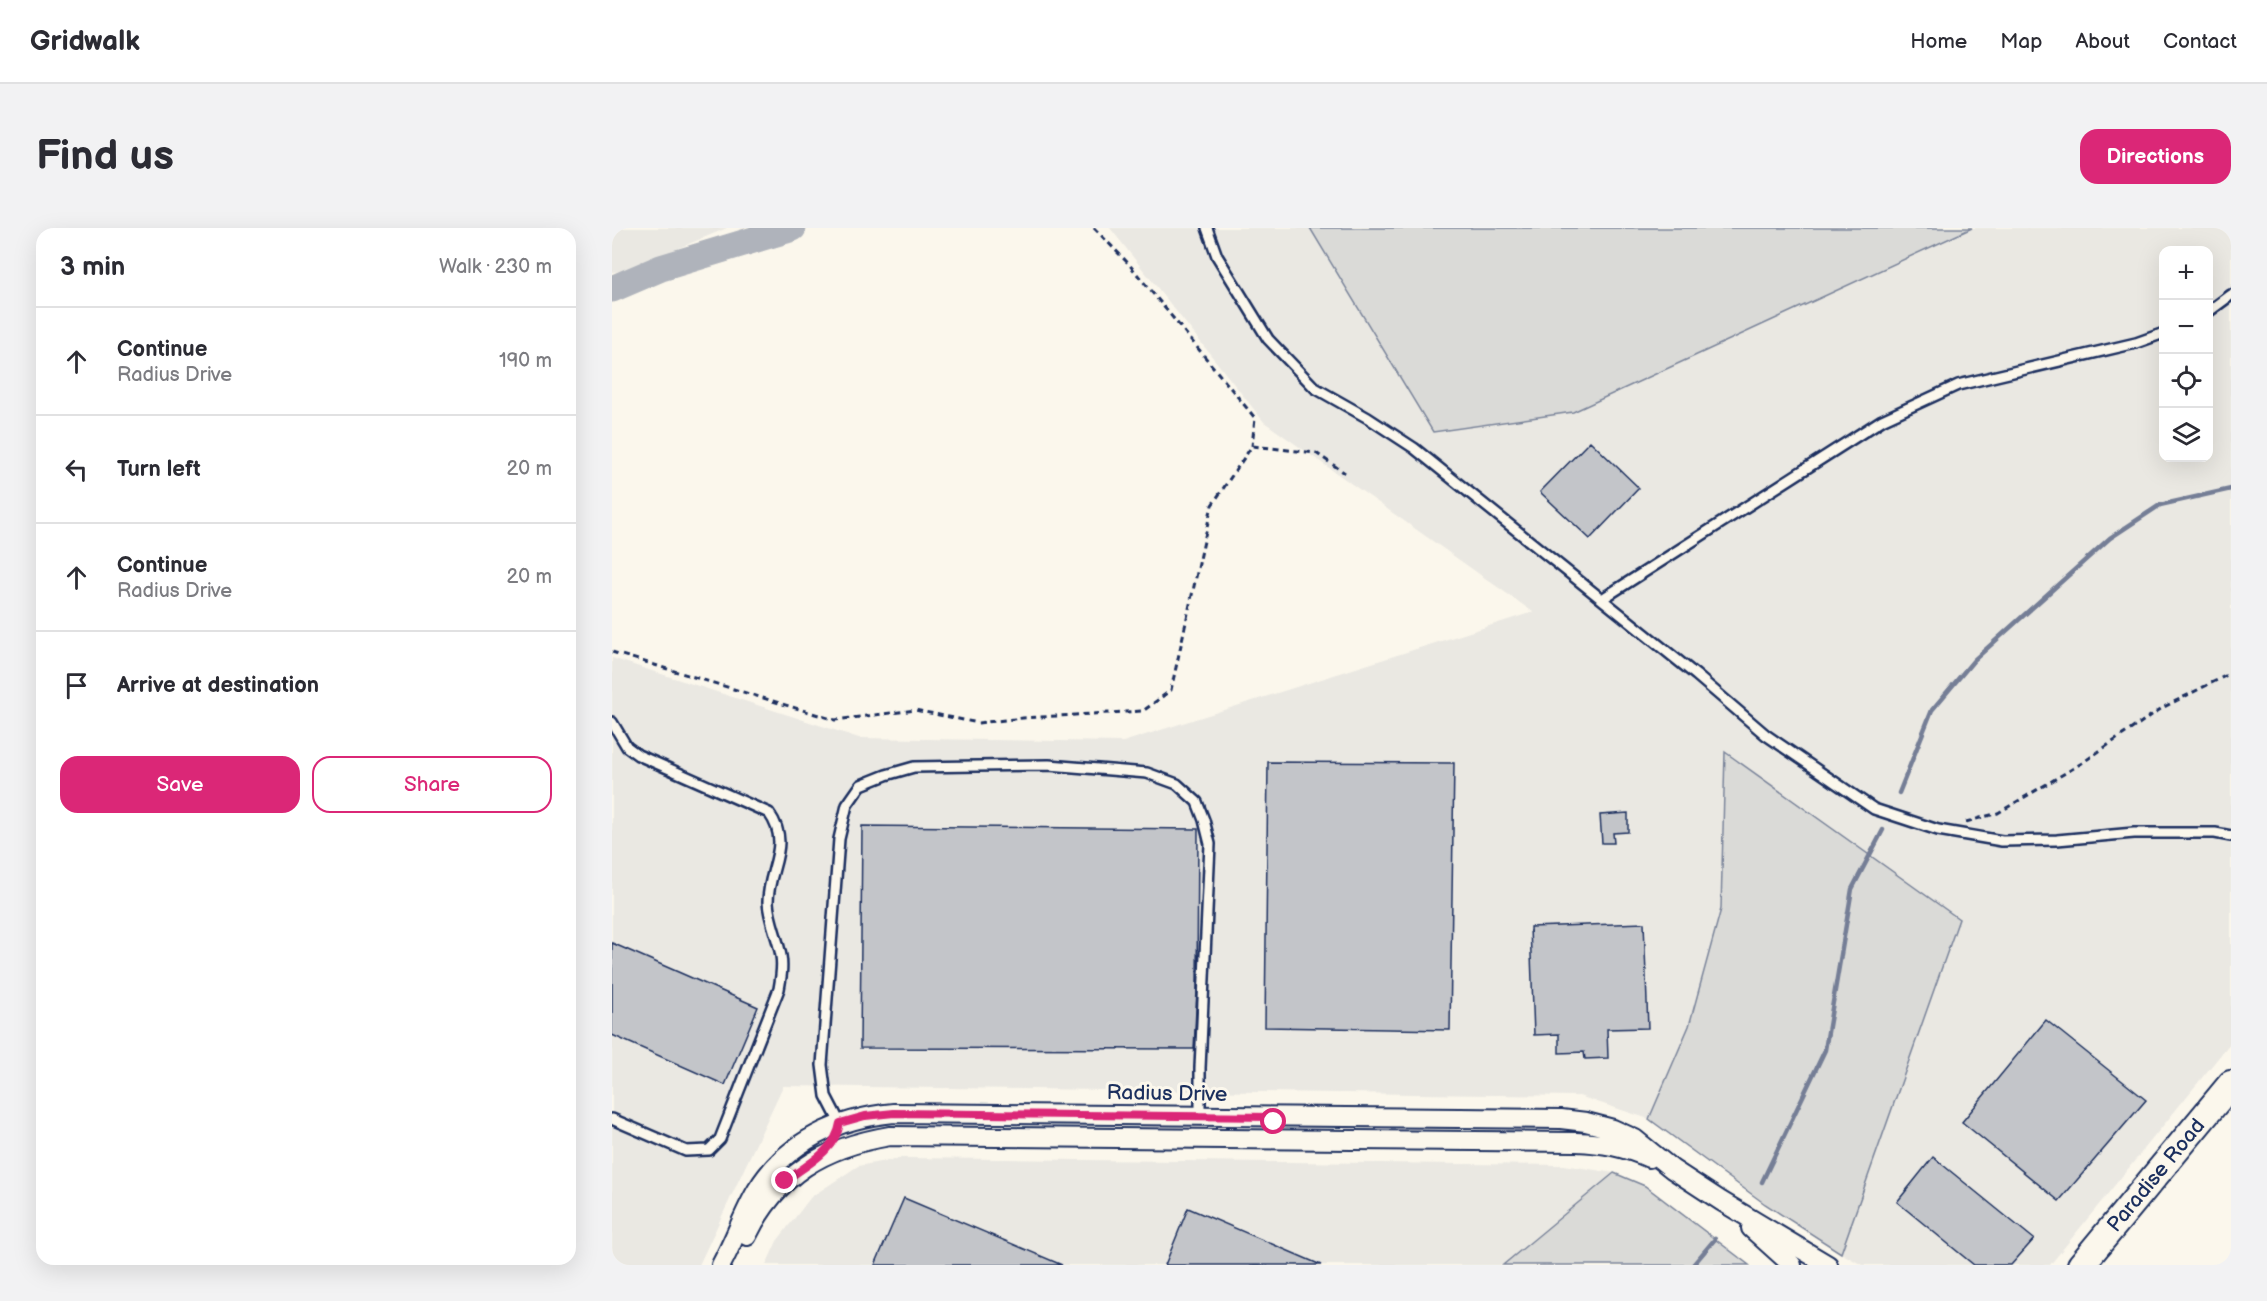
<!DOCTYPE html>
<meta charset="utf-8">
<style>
:root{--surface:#fff;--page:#f2f2f3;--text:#2b2b33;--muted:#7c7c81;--line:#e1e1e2;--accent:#db2777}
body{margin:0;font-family:"Balsamiq Sans",sans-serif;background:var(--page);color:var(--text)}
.controls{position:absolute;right:18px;top:18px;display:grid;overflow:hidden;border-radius:12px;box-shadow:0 6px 24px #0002}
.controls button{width:54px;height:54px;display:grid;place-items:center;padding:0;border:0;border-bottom:2px solid var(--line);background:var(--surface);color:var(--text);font:30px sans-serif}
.stop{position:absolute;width:18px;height:18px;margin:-14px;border:4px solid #db2777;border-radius:50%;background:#fff}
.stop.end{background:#db2777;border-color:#fff;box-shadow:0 2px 6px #0008}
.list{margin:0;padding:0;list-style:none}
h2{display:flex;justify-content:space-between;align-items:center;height:78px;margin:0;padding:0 24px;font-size:26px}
h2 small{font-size:20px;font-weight:400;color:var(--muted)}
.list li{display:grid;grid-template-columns:39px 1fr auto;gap:18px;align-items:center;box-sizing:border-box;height:108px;padding:0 24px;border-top:2px solid var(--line)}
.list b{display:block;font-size:22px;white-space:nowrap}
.list p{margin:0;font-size:20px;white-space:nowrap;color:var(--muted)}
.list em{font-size:20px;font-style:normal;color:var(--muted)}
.actions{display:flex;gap:12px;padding:18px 24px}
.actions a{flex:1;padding:14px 0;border:2px solid var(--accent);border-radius:18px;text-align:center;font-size:21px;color:var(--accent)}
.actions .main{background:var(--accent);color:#fff}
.icon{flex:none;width:33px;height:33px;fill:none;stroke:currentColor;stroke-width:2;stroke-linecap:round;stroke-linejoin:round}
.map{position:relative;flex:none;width:1619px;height:1037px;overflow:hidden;border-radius:18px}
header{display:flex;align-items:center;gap:36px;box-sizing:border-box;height:84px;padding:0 30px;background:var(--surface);border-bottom:2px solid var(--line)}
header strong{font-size:28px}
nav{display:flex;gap:33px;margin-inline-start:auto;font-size:21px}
.intro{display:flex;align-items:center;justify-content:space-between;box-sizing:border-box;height:144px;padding:0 36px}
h1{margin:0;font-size:42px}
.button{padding:15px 27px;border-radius:18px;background:var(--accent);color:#fff;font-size:21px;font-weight:700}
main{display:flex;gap:36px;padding:0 36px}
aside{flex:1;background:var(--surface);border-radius:18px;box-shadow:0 6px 24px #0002}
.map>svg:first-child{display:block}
</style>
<header>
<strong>Gridwalk</strong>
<nav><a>Home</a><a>Map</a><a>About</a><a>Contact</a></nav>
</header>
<div class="intro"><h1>Find us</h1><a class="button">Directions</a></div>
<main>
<aside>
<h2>3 min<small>Walk · 230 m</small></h2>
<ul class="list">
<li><svg class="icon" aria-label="ahead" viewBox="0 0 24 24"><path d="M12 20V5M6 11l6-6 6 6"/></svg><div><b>Continue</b><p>Radius Drive</p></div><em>190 m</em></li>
<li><svg class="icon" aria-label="left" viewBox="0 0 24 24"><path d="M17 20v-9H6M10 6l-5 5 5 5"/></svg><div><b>Turn left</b></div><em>20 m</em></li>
<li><svg class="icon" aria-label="ahead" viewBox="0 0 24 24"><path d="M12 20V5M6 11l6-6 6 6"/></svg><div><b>Continue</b><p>Radius Drive</p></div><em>20 m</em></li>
<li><svg class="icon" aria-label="arrive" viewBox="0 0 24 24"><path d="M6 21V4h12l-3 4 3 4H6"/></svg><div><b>Arrive at destination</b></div></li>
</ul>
<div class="actions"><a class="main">Save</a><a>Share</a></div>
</aside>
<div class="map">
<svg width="1619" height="1037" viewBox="0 0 1619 1037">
<rect width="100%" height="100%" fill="#fbf7ec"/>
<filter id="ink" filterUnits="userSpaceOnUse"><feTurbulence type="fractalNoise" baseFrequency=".0167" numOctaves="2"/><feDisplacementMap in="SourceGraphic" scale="12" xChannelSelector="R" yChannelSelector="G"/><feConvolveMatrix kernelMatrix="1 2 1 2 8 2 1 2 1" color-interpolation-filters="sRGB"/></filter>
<g filter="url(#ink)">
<!-- built -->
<path fill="#eae8e2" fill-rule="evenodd" d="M 0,0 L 115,0 L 12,43 L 0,44 Z
M 498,0 L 1619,0 L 1619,814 L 1438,1037 L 1250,1037 L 1229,1025 L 1347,691 L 1113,524 L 1109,681 L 1077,799 L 1037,891 L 967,868 L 171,858 L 87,1037 L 0,1037 L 0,430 L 247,510 L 511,514 L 921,384 L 652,194 ZM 1552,22 L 1596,22 L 1596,230 L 1552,230 Z
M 289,930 L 952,937 L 1002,945 L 891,1037 L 154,1037 L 165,1013 L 199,969 L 246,938 Z"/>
<!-- green -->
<path fill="#dadad7" stroke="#7a849a" stroke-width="1.5" d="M 698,0 L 1360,0 L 961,184 L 821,204 Z
M 1113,524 L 1347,691 L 1229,1025 L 1153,976 L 1037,891 L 1077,798 L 1109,681 Z
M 1002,945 L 1033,958 L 1137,1037 L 891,1037 Z"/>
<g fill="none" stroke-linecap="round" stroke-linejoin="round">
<!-- stream -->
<path stroke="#747e96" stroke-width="4.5" d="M 1287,565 L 1320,482 L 1362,432 L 1498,310 L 1548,277 L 1619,261
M 1150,954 L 1213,822 L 1240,661 L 1271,602
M 1081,1037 L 1103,1011"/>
<!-- river -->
<path stroke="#afb3bb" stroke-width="27" d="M 0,61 L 49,40 L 181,0"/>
</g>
<!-- building -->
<path fill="#c3c5c9" stroke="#1b2f5e" stroke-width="1.5" d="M 978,213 L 1027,260 L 978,311 L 928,264 Z
M 656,534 L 842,535 L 838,802 L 653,799 Z
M 1016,585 L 1016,604 L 1001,605 L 1002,615 L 990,615 L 988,587 Z
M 250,598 L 586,601 L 585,762 L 582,821 L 248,820 Z
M 1032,695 L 1036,800 L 995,801 L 996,830 L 973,831 L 972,824 L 947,825 L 947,806 L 922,807 L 918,699 Z
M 0,715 L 146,779 L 113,857 L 0,807 Z
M 1434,792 L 1534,872 L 1447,973 L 1350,894 Z
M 1321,929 L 1422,1011 L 1399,1037 L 1362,1037 L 1285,974 Z
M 292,970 L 450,1037 L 263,1037 Z
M 576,980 L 709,1037 L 553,1037 Z"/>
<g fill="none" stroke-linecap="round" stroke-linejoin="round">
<!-- lane casing -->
<g stroke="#1b2f5e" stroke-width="14">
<path id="lane" d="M 595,0 L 605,28 L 656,111 L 703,160 L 756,190 L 802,220 L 1084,447 L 1154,507 L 1262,581 L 1326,602 L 1390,613 L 1445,612 L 1522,605 L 1603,605 L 1619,608
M 1596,84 L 1619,67
M 990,371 L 1270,192 L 1346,157 L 1524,115 L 1552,105
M 0,494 L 15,519 L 26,527 L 157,585 C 180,617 156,640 156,674 C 157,693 166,710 169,728 C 171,739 169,750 167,761 L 108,911 L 97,922 L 74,923 L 0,891
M 228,895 L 214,868 L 210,837 L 227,611 L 235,577 L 249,557 L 274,547 L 302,539 L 437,537 L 535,545 L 565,556 L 585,574 L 592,592 L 598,616 L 588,840 L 588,888"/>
</g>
<!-- street casing -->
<g stroke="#1b2f5e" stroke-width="22">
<path id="street" d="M 1139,1000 L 1180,1037
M 135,1008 C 165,946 212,919 278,908 L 964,914 C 991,915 1012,919 1037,930
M 109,1037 C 122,1013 131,986 145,962 C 175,913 227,890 282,885 L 847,890 L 949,891 L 974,894 L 1001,901 L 1023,911 L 1060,941 L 1109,973 L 1216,1037"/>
</g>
<!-- secondary casing -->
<g stroke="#1b2f5e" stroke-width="30">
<g id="secondary">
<path id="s1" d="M 1469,1037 L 1619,856"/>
</g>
</g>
<!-- path -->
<path stroke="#1b2f5e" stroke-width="3" stroke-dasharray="6 4.5" stroke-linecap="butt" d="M 482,0 L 516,35 L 643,190 L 640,218
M 0,424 L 223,492 L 303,482 L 366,495 L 411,490 L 531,483 L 559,462 L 600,277 L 640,218 L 704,225 L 733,245
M 1354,594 L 1386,585 L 1470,535 L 1550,480 L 1619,445"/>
<!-- lane -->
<use href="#lane" stroke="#fbf7ec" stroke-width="9"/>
<!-- street -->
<use href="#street" stroke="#fbf7ec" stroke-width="18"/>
<!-- secondary -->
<use href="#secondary" stroke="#fbf7ec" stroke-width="26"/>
</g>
</g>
<g fill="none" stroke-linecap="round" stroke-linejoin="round" filter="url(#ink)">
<!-- route -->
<path stroke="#db2777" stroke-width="8" d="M 173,953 C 193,938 224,923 228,895 L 253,888 L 282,885 L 661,889 L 662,894"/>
</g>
<g text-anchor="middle" stroke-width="6" stroke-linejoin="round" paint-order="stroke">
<!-- street labels -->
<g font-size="21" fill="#1b2f5e" stroke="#fbf7ec">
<text transform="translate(555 865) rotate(1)" y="7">Radius Drive</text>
<text dy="7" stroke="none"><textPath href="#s1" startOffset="117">Paradise Road</textPath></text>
</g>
</g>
</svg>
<div class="controls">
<button>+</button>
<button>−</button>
<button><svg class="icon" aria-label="locate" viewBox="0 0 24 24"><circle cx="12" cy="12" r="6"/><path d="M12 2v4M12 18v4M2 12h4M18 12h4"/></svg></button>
<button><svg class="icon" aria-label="layers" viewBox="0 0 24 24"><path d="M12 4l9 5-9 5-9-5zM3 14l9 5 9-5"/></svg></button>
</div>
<div class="stop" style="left:662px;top:894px"></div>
<div class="stop end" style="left:173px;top:953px"></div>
</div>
</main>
